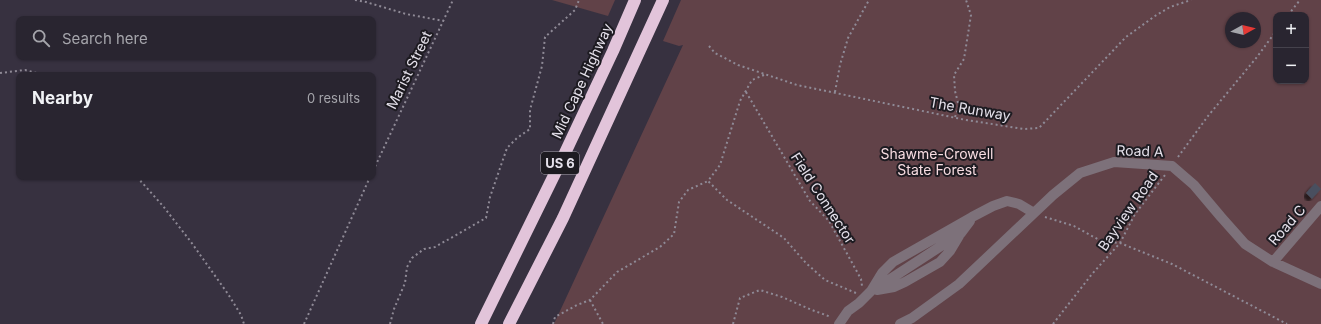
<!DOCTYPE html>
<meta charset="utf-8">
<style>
:root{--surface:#292530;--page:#312d38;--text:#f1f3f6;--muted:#a5a5ab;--line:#45424c}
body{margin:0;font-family:Inter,sans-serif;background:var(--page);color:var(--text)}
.controls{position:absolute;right:12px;top:12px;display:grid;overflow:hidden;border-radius:8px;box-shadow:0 1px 3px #0004}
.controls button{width:36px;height:36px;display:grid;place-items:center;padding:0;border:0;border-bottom:1px solid var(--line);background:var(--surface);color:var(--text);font:20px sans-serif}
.compass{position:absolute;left:1225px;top:12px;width:36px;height:36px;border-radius:50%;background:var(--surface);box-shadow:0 1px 3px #0004;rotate:82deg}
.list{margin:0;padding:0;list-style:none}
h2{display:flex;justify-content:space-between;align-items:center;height:52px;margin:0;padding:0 16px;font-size:17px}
h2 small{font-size:13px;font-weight:400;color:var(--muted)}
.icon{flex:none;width:22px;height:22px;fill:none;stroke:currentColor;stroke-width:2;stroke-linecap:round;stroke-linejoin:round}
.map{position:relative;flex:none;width:1321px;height:324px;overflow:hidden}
.search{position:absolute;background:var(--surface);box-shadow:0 1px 3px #0004;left:16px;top:16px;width:360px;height:44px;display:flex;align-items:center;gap:10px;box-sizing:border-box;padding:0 14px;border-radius:8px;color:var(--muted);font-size:15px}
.panel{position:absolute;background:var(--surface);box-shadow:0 1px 3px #0004;left:16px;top:72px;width:360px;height:108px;border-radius:8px}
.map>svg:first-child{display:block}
</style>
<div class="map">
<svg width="1321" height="324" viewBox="0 0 1321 324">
<defs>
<filter id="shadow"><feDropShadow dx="-3.5" dy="3.5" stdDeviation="1" flood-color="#0009"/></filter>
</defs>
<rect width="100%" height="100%" fill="#373140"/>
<!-- green -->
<path fill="#614248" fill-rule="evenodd" d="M 552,0 L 615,0 L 608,16 Z
M 681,0 L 1321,0 L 1321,324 L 554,324 L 683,45 L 679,46 L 663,41 ZM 1276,15 L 1306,15 L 1306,81 L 1276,81 ZM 1231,18 L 1255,18 L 1255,42 L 1231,42 Z"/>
<!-- building -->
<path fill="#4a4f5e" filter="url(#shadow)" d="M 1315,183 L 1321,189 L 1312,199 L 1306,193 Z"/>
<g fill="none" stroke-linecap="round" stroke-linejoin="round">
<!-- path -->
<path stroke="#8f8a96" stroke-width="2" stroke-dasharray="2 3" stroke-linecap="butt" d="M 355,0 L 366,2 L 406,14 L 444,21
M 1288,15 L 1300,0
M 709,46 L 715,53 L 738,65 L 797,85 L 966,120 L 1024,129 L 1039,128 L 1126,37 L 1155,16 L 1170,7 L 1191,0
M 0,73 L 25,70 L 45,75
M 764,75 L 752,80 L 740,101 L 720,165 L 708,181 L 727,200 L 784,238 L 806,263 L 825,280 L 856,293
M 746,92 L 810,201 L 829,221 L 861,279 L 862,286
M 835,92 L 840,65 L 848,38 L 869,0
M 955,117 L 959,107 L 955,91 L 954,75 L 964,59 L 971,15 L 966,0
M 1178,157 L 1208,116 L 1257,57 L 1276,31
M 373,171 L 453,0
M 137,177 L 163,206 L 191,242 L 228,294 L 241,315 L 244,324
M 1045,217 L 1074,226 L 1101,241 L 1120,243 L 1172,264 L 1287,324
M 590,300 L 603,324
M 304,324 L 370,177
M 390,324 L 394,309 L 405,283 L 407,267 L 412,258 L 424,249 L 435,247 L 486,218 L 490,197 L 507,148 L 517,138 L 530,129 L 530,110 L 542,66 L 545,37 L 575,10 L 579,0
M 553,324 L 555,317 L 577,305 L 590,300 L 617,272 L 660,247 L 674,234 L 679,202 L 688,190 L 708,181
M 733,324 L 740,298 L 760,290 L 782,297 L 812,310 L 831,317
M 1053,324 L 1092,274 L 1120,243 L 1135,214 L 1165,175"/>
<!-- minor -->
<path stroke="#7d717a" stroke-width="10" d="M 1273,262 L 1321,206
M 875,289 L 961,233 L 970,221
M 877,290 L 894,287 L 905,282 L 940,262 L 950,251 L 959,236
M 839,324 L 848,311 L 859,303 L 871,291 L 882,273 L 893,262 L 972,217 L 993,206 L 1007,201 L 1019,204 L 1034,213
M 900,324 L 912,318 L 959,284 L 1053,195 L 1080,173 L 1114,162 L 1172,166 L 1194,185 L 1221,217 L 1245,244 L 1273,262 L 1321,284"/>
<!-- highway -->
<path stroke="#e2c4da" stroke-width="12" d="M 481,324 L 565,153 L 613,51 L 635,0
M 509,324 L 563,218 L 663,0"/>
</g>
<g text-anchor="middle" stroke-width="4" stroke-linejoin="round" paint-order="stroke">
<!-- shield labels -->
<rect fill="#1d1b21" stroke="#a9a6ae" stroke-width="1" x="541" y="152" width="38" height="22" rx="3"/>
<g font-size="13" font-weight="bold" fill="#e5e1eb">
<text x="560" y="168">US 6</text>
</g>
<!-- street labels -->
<g font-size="14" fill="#e5e1eb" stroke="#1d1b21">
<text transform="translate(409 70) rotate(-64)" y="5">Marist Street</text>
<text transform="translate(582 81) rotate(-65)" y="5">Mid Cape Highway</text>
<text transform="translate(970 109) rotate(10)" y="5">The Runway</text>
<text transform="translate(1140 151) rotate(2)" y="5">Road A</text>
<text transform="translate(823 198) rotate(57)" y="5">Field Connector</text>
<text transform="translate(1128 211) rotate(-55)" y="5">Bayview Road</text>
<text transform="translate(1287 225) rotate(-49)" y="5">Road C</text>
</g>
<!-- park labels -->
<g font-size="14" fill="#f7dce1" stroke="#1d1b21">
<text x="937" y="159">Shawme-Crowell<tspan x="937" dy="16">State Forest</tspan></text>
</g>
</g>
</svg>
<div class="controls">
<button>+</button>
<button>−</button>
</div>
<svg class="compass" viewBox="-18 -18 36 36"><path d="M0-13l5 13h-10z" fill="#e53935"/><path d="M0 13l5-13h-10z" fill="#a5a5ab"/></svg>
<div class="search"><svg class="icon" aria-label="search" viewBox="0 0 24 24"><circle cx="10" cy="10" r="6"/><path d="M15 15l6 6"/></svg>Search here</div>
<section class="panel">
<h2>Nearby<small>0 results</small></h2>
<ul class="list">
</ul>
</section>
</div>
